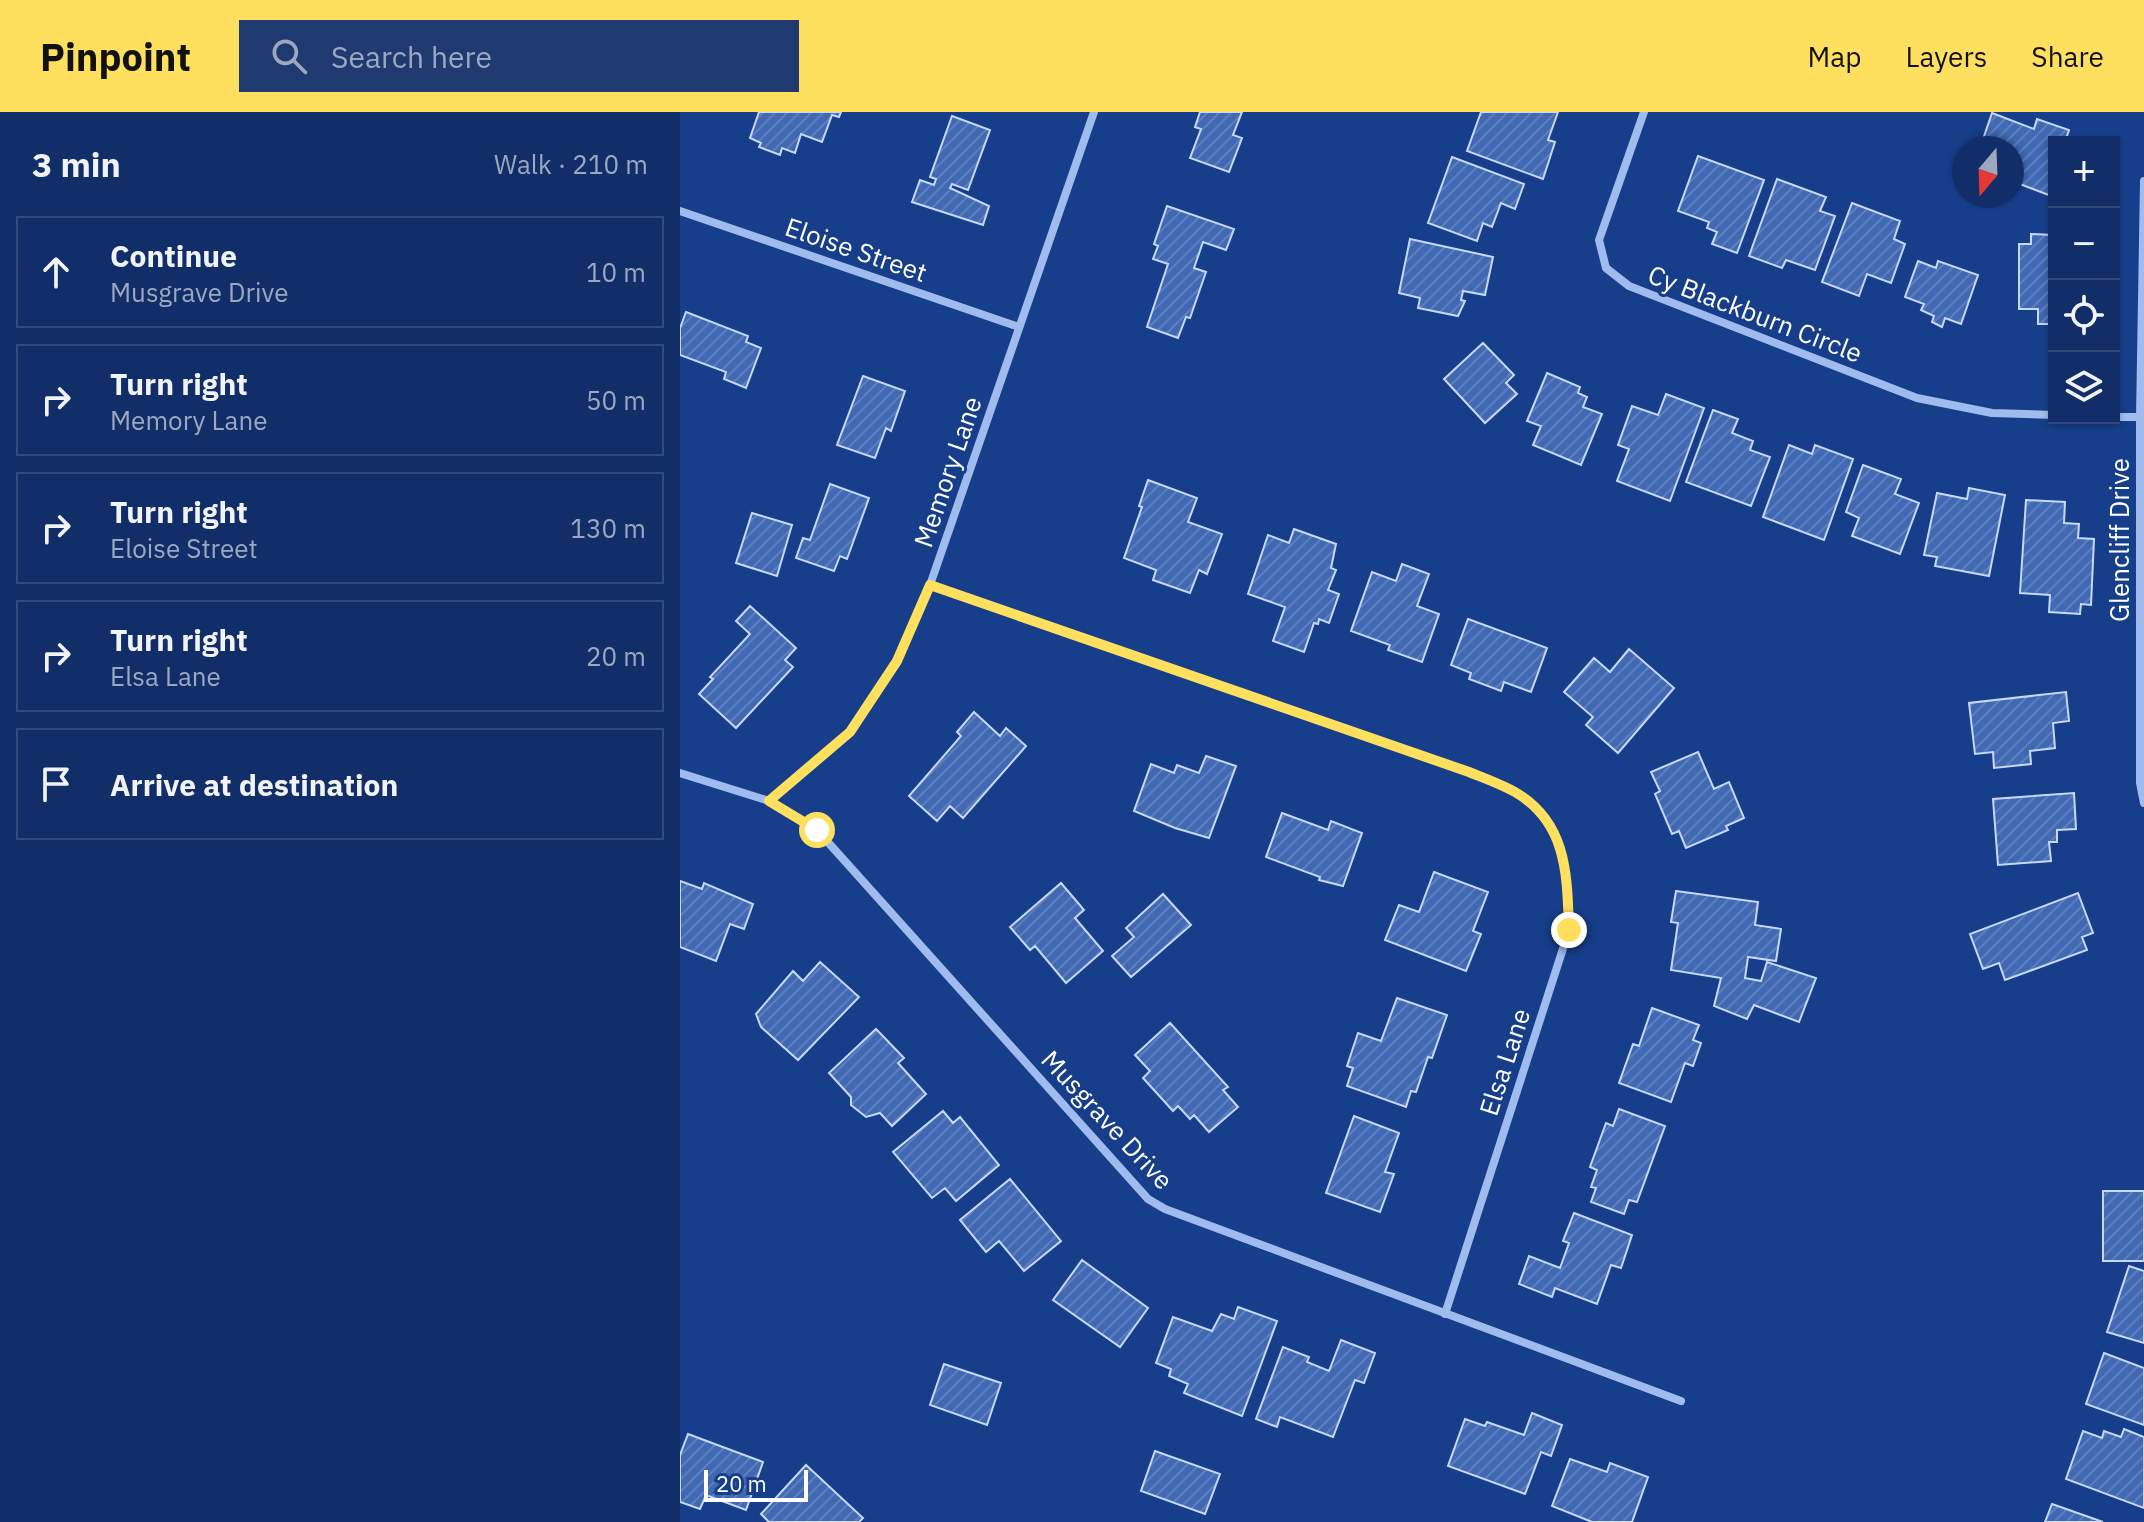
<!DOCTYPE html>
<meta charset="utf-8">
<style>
:root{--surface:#112e68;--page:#1e3a71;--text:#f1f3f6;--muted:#9ca8c0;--line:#304a7c;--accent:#ffe05e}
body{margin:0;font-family:"IBM Plex Sans",sans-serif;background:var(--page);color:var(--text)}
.controls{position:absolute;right:24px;top:24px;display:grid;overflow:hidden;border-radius:0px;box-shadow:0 2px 6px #0004}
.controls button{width:72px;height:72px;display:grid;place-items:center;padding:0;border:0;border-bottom:2px solid var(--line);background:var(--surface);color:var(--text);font:40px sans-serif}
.compass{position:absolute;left:1272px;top:24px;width:72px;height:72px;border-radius:50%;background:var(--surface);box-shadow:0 2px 6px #0004;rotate:199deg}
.scale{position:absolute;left:24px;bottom:20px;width:104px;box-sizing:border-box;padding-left:8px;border:4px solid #fff;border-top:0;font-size:22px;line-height:28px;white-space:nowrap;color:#fff;-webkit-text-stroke:6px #173e8a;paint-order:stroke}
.stop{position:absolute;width:24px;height:24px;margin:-18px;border:6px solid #ffe05e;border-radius:50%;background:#fff}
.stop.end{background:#ffe05e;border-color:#fff;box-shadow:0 2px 8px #0008}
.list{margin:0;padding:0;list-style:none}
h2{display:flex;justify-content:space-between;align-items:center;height:104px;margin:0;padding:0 32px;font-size:34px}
h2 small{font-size:26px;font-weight:400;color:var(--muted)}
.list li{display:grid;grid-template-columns:52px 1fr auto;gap:24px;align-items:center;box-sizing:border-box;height:112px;margin:0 16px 16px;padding:0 16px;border:2px solid var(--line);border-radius:0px}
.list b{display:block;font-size:30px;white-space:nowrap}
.list p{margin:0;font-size:26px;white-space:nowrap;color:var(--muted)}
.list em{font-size:26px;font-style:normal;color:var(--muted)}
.icon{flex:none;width:44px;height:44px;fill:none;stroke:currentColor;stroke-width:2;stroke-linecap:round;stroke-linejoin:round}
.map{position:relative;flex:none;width:1464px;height:1410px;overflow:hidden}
header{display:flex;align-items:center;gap:48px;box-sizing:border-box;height:112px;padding:0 40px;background:var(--accent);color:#111}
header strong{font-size:38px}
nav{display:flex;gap:44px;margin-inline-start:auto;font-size:28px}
.search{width:560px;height:72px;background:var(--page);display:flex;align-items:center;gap:20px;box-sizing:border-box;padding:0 28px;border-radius:0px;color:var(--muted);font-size:30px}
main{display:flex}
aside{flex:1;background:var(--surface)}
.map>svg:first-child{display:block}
</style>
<header>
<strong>Pinpoint</strong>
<div class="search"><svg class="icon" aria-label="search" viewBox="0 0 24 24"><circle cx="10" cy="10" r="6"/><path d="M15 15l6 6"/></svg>Search here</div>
<nav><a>Map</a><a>Layers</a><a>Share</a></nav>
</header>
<main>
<aside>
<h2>3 min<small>Walk · 210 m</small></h2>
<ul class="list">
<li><svg class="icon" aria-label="ahead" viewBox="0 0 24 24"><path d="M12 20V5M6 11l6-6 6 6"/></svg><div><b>Continue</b><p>Musgrave Drive</p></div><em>10 m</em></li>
<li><svg class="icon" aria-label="right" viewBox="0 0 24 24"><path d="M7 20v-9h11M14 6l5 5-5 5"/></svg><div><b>Turn right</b><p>Memory Lane</p></div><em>50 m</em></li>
<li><svg class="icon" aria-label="right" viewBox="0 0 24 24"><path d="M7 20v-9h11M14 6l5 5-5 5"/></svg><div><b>Turn right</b><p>Eloise Street</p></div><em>130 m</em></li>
<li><svg class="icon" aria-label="right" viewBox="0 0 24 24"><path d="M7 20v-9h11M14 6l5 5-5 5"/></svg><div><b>Turn right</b><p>Elsa Lane</p></div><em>20 m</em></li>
<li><svg class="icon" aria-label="arrive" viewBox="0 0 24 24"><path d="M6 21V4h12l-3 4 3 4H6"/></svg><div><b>Arrive at destination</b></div></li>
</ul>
</aside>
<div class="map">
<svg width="1464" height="1410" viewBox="0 0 1464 1410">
<defs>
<pattern id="building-hatch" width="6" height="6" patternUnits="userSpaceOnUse" patternTransform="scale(2)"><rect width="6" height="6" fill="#4068b3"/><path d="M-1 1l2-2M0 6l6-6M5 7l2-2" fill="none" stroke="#5d7fbe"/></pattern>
</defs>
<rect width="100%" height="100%" fill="#173e8a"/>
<!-- building -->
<path fill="url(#building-hatch)" stroke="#c6d9fa" stroke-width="2" d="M 79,0 L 161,0 L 159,5 L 152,3 L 142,30 L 121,22 L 115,41 L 102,36 L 100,43 L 79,35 L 81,31 L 70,26 Z
M 520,0 L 562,0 L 553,23 L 562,26 L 549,60 L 510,46 L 521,17 L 515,15 Z
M 801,0 L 878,0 L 868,28 L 875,30 L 863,67 L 787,39 Z
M 1312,1 L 1354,17 L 1357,7 L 1389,18 L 1385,30 L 1374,30 L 1374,85 L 1332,69 L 1332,36 L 1300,36 Z
M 272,4 L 310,18 L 288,78 L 272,72 L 270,76 L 309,94 L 303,113 L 232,90 L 240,68 L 254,73 L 256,67 L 250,65 Z
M 1018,44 L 1084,68 L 1057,141 L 1032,132 L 1037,120 L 1027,116 L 1029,110 L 998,99 Z
M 772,45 L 844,72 L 835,97 L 821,91 L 812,115 L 803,111 L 797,129 L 748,111 Z
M 1097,67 L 1146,85 L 1140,99 L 1155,104 L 1135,158 L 1106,148 L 1102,156 L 1069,144 Z
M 1172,91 L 1220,109 L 1214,127 L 1225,132 L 1211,171 L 1187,162 L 1179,184 L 1142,170 Z
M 487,94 L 554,117 L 546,138 L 523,130 L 514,156 L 526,160 L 510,206 L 506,205 L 498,226 L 467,215 L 488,152 L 473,147 L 478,134 L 474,132 Z
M 1351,122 L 1374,123 L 1374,231 L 1371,231 L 1370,212 L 1358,212 L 1358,197 L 1339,197 L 1339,132 L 1351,132 Z
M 730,127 L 813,145 L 805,183 L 783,179 L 781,188 L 785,189 L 778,204 L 738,196 L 740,186 L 719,181 Z
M 1238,149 L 1256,156 L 1258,149 L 1298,163 L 1281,212 L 1265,206 L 1262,215 L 1252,210 L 1254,204 L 1241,198 L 1244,192 L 1225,185 Z
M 6,200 L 68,224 L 66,230 L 81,236 L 66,276 L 44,267 L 46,260 L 0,243 L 0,216 Z
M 803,231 L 834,263 L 826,271 L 837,282 L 805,311 L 764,267 Z
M 867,261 L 900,275 L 898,281 L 907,285 L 903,295 L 922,302 L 901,353 L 853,333 L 861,314 L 847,309 Z
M 183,264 L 225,279 L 211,319 L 206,316 L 195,346 L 157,333 Z
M 986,282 L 1024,296 L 990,389 L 937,369 L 949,337 L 938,333 L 952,294 L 978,303 Z
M 1033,298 L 1058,307 L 1052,321 L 1073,329 L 1070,338 L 1090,345 L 1071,394 L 1006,370 Z
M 1109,333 L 1132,342 L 1135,333 L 1173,347 L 1144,428 L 1083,405 Z
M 1183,353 L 1221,367 L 1215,382 L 1239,391 L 1220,442 L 1172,424 L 1179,406 L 1166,400 Z
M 468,368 L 517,386 L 508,410 L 542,422 L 527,462 L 519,458 L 510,481 L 473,468 L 476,458 L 444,446 L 462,395 L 459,394 Z
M 150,372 L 189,386 L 167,447 L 160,444 L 154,459 L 116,446 L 123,426 L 130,428 Z
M 1289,376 L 1325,383 L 1309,464 L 1255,454 L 1257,445 L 1244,443 L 1257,381 L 1287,387 Z
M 1346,388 L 1385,390 L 1384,411 L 1399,412 L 1398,426 L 1414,427 L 1411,493 L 1401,492 L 1400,502 L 1369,500 L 1370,483 L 1340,481 Z
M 72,401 L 112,413 L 97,464 L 56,451 Z
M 614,417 L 656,432 L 651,456 L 656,458 L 648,478 L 659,482 L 649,511 L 639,507 L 638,512 L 634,511 L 624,540 L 593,529 L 605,495 L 568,482 L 588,423 L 609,431 Z
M 722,452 L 749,462 L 737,494 L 759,502 L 742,550 L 708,538 L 710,533 L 671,519 L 692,460 L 716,469 Z
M 70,494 L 116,536 L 105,548 L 113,555 L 56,616 L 19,582 L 33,567 L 30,565 L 70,522 L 56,509 Z
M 788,507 L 867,536 L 851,580 L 824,570 L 821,579 L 789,567 L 791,561 L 771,553 Z
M 949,537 L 994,576 L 938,641 L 906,613 L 913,605 L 884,580 L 914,546 L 930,560 Z
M 1386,580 L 1389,609 L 1373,611 L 1375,636 L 1350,639 L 1351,652 L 1314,656 L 1313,640 L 1295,642 L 1289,591 Z
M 294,600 L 320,624 L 326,616 L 346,634 L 283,706 L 270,694 L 257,709 L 229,684 L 281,624 L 277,620 Z
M 1018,640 L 1034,677 L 1049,670 L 1064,706 L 1046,714 L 1048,718 L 1006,736 L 999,719 L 992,722 L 975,682 L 980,679 L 971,660 Z
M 526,644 L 556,654 L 529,726 L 495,716 L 454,699 L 471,652 L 494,661 L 497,653 L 519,661 Z
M 1394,681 L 1396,717 L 1377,718 L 1377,730 L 1369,730 L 1371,749 L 1318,753 L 1313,687 Z
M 602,701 L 648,718 L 651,709 L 682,721 L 663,774 L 639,768 L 640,765 L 586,745 Z
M 754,760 L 808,780 L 793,819 L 801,822 L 786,859 L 705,828 L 719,793 L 739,800 Z
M 0,769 L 22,777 L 24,771 L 73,792 L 64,817 L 50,812 L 36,849 L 0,835 Z
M 381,771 L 404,798 L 395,806 L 423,839 L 386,871 L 355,834 L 350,838 L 330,815 Z
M 996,779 L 1078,790 L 1075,813 L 1101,817 L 1096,849 L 1068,845 L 1065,866 L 1081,869 L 1087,850 L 1136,866 L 1119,910 L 1074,893 L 1067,907 L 1034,894 L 1041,866 L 991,858 L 998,811 L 991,810 Z
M 1398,781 L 1413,821 L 1402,825 L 1407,838 L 1325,868 L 1319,851 L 1303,857 L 1290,822 Z
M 483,782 L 511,813 L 451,865 L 432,844 L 454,825 L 446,816 Z
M 140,850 L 179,885 L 118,948 L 81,915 L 76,902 L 113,859 L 123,869 Z
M 717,886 L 767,903 L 752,946 L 748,945 L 736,980 L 731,979 L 726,995 L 667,974 L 673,956 L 667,954 L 678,921 L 701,929 Z
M 972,896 L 1019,913 L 1013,928 L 1021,931 L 1013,954 L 1005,951 L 991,990 L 939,971 L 953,932 L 959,934 Z
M 490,911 L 548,975 L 543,978 L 558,995 L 529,1020 L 514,1003 L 510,1007 L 498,994 L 493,999 L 463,966 L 470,959 L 455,943 Z
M 196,917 L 224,946 L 218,951 L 246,982 L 212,1014 L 200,1001 L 186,1005 L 171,993 L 171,985 L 149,961 Z
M 939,997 L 985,1014 L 957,1090 L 949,1088 L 944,1102 L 911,1090 L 916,1076 L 911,1075 L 917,1058 L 910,1055 L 926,1011 L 933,1014 Z
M 263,999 L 273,1011 L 280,1005 L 319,1053 L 276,1089 L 265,1076 L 252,1086 L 213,1040 Z
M 674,1004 L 719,1021 L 705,1060 L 714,1062 L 700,1100 L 646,1081 Z
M 330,1067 L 381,1129 L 344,1159 L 319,1129 L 306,1140 L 280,1108 Z
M 1423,1079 L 1464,1079 L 1464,1149 L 1423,1149 Z
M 894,1101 L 952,1123 L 941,1156 L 931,1153 L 917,1192 L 875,1176 L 872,1185 L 839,1172 L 849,1144 L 880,1156 L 889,1131 L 883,1129 Z
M 402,1148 L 468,1196 L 440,1235 L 373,1188 Z
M 1449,1154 L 1464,1159 L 1464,1231 L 1427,1220 Z
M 558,1195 L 597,1209 L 562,1304 L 504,1281 L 508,1272 L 489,1264 L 491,1257 L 476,1251 L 493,1205 L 532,1219 L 541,1202 L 554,1207 Z
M 661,1228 L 695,1241 L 684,1271 L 675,1268 L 653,1325 L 600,1305 L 597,1315 L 576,1307 L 603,1235 L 629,1245 L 627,1250 L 649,1259 Z
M 1424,1241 L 1464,1256 L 1464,1313 L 1406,1292 Z
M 264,1252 L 321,1271 L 307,1313 L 250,1293 Z
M 852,1301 L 882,1313 L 871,1344 L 861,1340 L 845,1382 L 768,1354 L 785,1307 L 805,1314 L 807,1310 L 844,1323 Z
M 1444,1317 L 1464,1325 L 1464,1396 L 1386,1367 L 1403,1319 L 1422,1326 L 1424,1319 L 1441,1325 Z
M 8,1322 L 83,1350 L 66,1398 L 26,1383 L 20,1397 L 0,1390 L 0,1343 Z
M 475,1339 L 540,1362 L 525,1402 L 461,1379 Z
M 890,1347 L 927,1360 L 930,1351 L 968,1365 L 952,1410 L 912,1410 L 872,1394 Z
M 126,1353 L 183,1406 L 179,1410 L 89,1410 L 81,1402 Z
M 1372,1392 L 1423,1410 L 1365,1410 Z"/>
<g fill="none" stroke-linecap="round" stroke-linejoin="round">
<!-- street -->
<path stroke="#a0bcee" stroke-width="8" d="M 964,0 L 919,128 L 926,156 L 949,174 L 1237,286 L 1312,301 L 1374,303
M 1464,69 L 1460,305 L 1460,671 L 1464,691
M 0,99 L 339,215
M 1434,305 L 1460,305
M 250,473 L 789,660 C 804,666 821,672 835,680 C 888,711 887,764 889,818 L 765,1202
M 0,661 L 89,689 L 137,718 L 468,1087 L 485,1097 L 1001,1289
M 89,689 L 170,620 L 217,549 L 250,473 L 414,0"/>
</g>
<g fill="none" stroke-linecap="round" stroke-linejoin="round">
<!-- route -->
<path stroke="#ffe05e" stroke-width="10" d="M 137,718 L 89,689 L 170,620 L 217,549 L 250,473 L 789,660 C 804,666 821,672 835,680 C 888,711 887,764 889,818"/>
</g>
<g text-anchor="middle" stroke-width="6" stroke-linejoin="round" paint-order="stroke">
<!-- street labels -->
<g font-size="26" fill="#fff" stroke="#173e8a">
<text transform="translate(176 138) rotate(19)" y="9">Eloise Street</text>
<text transform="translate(1075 202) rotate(21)" y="9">Cy Blackburn Circle</text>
<text transform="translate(268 360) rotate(-71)" y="9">Memory Lane</text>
<text transform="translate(1440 428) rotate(-90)" y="9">Glencliff Drive</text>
<text transform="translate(825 950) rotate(-72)" y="9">Elsa Lane</text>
<text transform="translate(427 1008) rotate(47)" y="9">Musgrave Drive</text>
</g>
</g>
</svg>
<div class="controls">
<button>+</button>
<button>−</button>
<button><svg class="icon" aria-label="locate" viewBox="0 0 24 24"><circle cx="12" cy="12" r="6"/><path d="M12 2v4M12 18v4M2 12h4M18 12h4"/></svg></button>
<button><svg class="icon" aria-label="layers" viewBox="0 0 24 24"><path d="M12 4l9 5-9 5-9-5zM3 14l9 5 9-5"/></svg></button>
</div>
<svg class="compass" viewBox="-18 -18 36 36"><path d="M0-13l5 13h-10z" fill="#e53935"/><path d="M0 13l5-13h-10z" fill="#9ca8c0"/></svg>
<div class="scale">20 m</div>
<div class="stop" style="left:137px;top:718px"></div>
<div class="stop end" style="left:889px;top:818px"></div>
</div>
</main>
